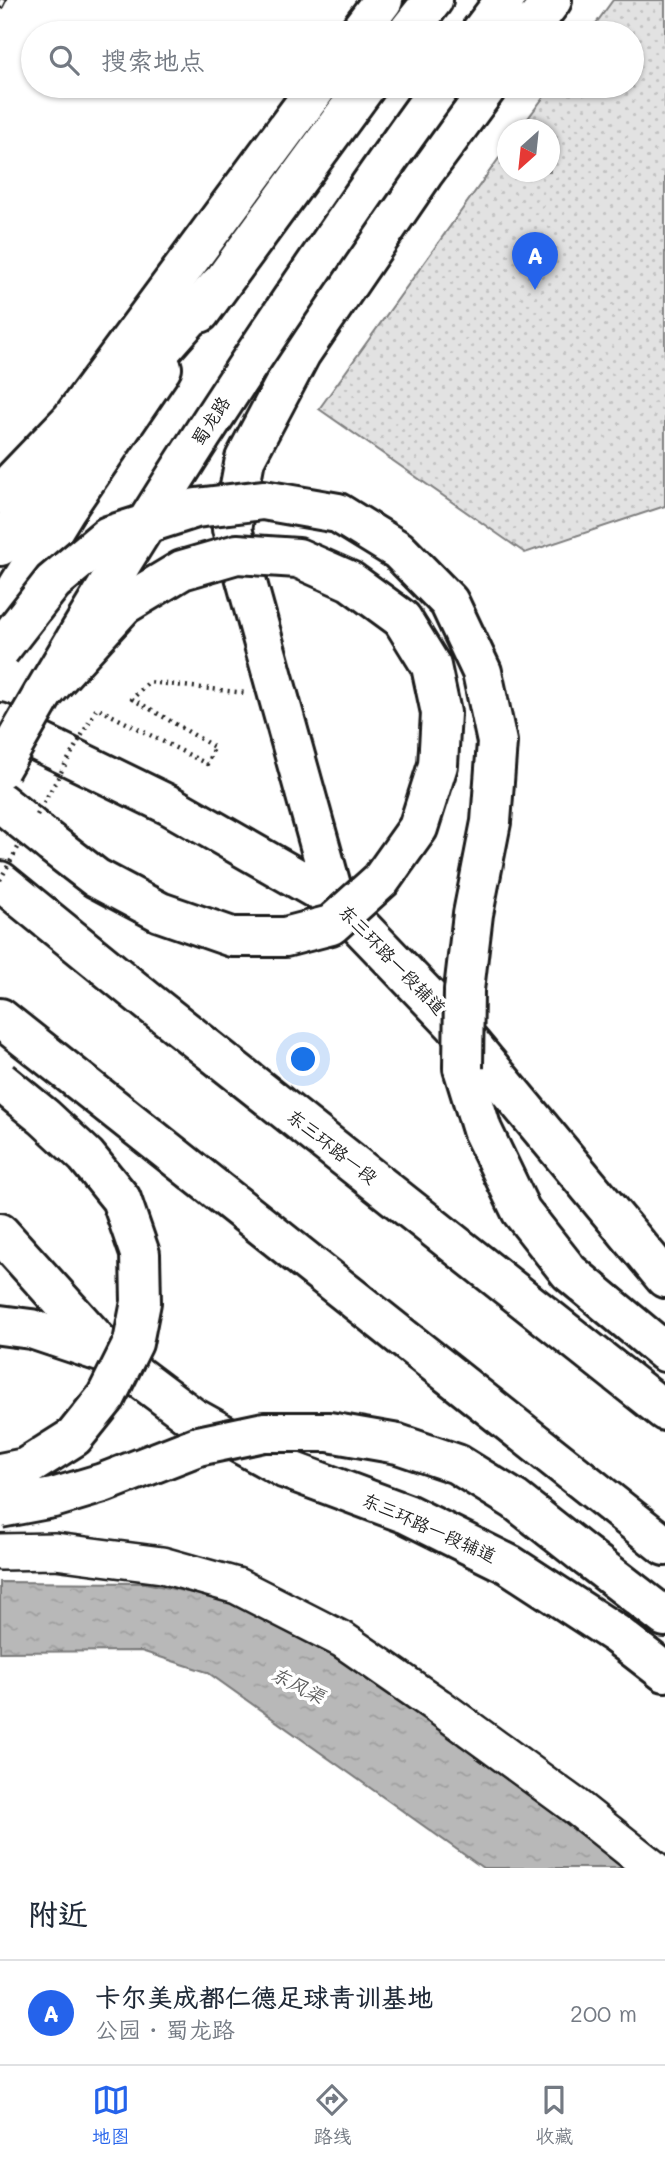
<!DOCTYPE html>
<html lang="zh">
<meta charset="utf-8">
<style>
:root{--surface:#fff;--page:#f2f2f3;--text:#1f2937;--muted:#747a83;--line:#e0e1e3;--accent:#2563eb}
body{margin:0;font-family:Mali,"LXGW WenKai TC",sans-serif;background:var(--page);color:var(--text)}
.compass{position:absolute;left:497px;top:119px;width:63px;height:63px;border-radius:50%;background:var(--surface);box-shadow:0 2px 5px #0004;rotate:207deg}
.you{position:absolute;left:304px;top:1060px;width:24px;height:24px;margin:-18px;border:5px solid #fff;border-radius:50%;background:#1a73e8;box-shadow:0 0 0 10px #1a73e833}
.badge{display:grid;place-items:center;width:46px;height:46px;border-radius:50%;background:var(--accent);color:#fff;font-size:23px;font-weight:700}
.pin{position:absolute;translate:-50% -58px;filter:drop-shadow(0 2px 4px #0008)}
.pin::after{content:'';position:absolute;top:37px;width:24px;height:21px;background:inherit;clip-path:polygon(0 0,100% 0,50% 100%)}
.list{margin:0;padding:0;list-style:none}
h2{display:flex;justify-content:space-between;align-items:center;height:91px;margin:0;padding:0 28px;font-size:30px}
h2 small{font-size:23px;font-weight:400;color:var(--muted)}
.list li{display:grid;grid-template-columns:46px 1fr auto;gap:21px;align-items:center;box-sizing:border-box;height:105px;padding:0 28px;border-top:2px solid var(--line)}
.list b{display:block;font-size:26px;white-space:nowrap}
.list p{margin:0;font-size:23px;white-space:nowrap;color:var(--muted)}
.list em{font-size:23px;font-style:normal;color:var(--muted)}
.icon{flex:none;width:38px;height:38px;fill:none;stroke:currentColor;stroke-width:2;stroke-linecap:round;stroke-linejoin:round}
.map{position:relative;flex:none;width:665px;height:1868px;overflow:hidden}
.search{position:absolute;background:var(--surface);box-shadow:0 2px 5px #0004;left:21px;right:21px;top:21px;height:77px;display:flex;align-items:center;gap:18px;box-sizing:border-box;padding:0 24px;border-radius:38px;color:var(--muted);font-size:26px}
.sheet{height:196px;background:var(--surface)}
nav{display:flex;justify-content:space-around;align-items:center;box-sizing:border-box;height:98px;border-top:2px solid var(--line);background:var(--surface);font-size:19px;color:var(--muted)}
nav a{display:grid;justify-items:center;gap:4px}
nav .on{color:var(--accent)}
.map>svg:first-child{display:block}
</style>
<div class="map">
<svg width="665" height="1868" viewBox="0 0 665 1868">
<defs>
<pattern id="park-dots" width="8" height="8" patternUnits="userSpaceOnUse" patternTransform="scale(1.75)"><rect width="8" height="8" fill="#e2e2e2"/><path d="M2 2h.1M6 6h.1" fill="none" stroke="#c1c1c1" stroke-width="1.8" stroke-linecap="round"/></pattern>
<pattern id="water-ripples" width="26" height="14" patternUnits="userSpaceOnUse" patternTransform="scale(1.75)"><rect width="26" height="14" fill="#b8b8b8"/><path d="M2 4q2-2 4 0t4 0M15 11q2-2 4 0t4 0" fill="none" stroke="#9e9e9e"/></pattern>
</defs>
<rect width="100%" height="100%" fill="#fff"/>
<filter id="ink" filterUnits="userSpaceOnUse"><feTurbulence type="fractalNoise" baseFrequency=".0143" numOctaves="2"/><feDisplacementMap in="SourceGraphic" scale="14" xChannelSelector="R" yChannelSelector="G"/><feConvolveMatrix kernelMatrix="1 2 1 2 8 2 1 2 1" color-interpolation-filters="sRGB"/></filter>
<g filter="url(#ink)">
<!-- park -->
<path fill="url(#park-dots)" stroke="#7f7f7f" stroke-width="2" d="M 613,0 L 665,0 L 665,506 L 525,553 L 319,409 L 507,147 L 508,172 L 550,172 L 550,130 L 520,129 L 552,86 L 632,86 L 632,33 L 589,33 Z"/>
<!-- water -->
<path fill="url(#water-ripples)" stroke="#7a7a7a" stroke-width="2" d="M 0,1582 L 145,1583 L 226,1600 L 361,1668 L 629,1868 L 483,1868 L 207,1672 L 141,1651 L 0,1652 Z"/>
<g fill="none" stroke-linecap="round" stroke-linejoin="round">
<!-- minor casing -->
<g stroke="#1c1c1c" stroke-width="40">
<path id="minor" d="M 0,1552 L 55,1551 L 162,1565 L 237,1586 L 343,1640 L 438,1706 L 575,1806 L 653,1868"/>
</g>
<!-- major casing -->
<g stroke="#1c1c1c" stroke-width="44">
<path id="major" d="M 358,33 L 383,0
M 407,33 L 433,0
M 480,33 L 505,0
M 527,33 L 552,0
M 200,313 L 366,86
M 0,494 L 71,420 L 318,86
M 0,616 L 66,509 L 162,368
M 0,723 L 169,805 L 335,900 L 454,1024 L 665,1278
M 335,900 L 232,529 L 245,459 L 301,353 L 423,174 L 488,86
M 0,1233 L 111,1356 L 192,1417 L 286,1469 L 407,1514 L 510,1565 L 616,1634 L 665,1672
M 0,1325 L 31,1329 L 109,1355"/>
</g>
<!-- highway casing -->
<g stroke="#1c1c1c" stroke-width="44">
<path id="highway" d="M 0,546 L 41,486 L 219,285
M 0,802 L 52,844
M 0,881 L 150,1003 L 665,1411
M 0,1018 L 665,1546
M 463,1068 L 482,1130 L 521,1211 L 569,1272 L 665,1352
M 586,1556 L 665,1617"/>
</g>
<!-- path -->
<path stroke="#1c1c1c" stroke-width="4.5" stroke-dasharray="2 5" stroke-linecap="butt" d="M 152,710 L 132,699 L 149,682 L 246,693"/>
<!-- minor -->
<use href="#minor" stroke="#fff" stroke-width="35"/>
<!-- major -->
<use href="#major" stroke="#fff" stroke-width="38"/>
<!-- highway -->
<use href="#highway" stroke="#fff" stroke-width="38"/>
<!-- rail casing -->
<g stroke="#1c1c1c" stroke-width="8">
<path id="rail" d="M 0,6 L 3,0"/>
</g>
<!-- rail -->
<use href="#rail" stroke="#fff" stroke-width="5" stroke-dasharray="16" stroke-linecap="butt"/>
<!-- major-bridge casing -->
<g stroke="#1c1c1c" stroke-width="44" stroke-linecap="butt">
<path id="major-bridge" d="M 0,769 C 102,589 213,413 331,242 C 367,190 403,137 441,86"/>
</g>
<!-- highway-bridge casing -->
<g stroke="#1c1c1c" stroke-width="44" stroke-linecap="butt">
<path id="highway-bridge" d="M 0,650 L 53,582 L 108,536 L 196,508 L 263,500 L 338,513 L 398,550 L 449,602 L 482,672 L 497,742 L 491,822 L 473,914 L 464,990 L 463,1068
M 42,695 L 124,605 L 182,570 L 237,554 L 298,558 L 350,581 L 402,619 L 431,666 L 441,713 L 438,765 L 418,828 L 381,880 L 331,925 L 285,937 L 232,937 L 160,912 L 96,878 L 52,844
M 0,1081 L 44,1117 L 86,1156 L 121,1199 L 140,1254 L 141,1302 L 133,1343 L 106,1397 L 74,1437 L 25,1468 L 0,1473
M 0,1508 L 53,1498 L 103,1483 L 198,1446 L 264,1432 L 329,1432 L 398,1444 L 457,1464 L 515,1500 L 586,1556"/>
</g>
<!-- path-bridge -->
<path stroke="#1c1c1c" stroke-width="4.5" stroke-dasharray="2 5" stroke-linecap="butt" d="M 37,815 L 97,708 L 207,764 L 214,747 L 152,710
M 0,880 L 20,844"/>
<!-- major-bridge -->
<use href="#major-bridge" stroke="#fff" stroke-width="38"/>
<!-- highway-bridge -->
<use href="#highway-bridge" stroke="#fff" stroke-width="38"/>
</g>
</g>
<g text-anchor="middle" stroke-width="7" stroke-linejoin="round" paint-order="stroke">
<!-- street labels -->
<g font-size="18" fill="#1c1c1c" stroke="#fff">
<text transform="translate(211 421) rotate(-57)" y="6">蜀龙路</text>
<text transform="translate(392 960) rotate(46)" y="6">东三环路一段辅道</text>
<text transform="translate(332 1147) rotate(38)" y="6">东三环路一段</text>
<text transform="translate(429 1528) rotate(24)" y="6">东三环路一段辅道</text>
</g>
<!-- water labels -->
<g font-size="19" font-style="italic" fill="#5a5a5a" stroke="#fff">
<text transform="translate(298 1685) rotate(27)" y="7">东风渠</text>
</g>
</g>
</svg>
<svg class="compass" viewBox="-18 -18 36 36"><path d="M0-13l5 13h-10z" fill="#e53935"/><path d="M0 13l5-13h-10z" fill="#747a83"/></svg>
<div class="you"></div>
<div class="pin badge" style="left:535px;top:290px">A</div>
<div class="search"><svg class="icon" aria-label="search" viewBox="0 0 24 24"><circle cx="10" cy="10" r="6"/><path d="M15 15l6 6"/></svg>搜索地点</div>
</div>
<section class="sheet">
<h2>附近<small></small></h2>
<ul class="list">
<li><span class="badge">A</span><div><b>卡尔美成都仁德足球青训基地</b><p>公园 · 蜀龙路</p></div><em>200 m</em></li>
</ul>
</section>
<nav>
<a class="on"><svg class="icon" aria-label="map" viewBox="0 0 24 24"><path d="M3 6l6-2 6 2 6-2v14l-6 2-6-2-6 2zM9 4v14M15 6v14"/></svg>地图</a>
<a><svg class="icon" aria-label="directions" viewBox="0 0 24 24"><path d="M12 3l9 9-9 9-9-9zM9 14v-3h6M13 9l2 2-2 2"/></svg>路线</a>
<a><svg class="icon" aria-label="saved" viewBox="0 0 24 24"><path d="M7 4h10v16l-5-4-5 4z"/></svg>收藏</a>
</nav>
